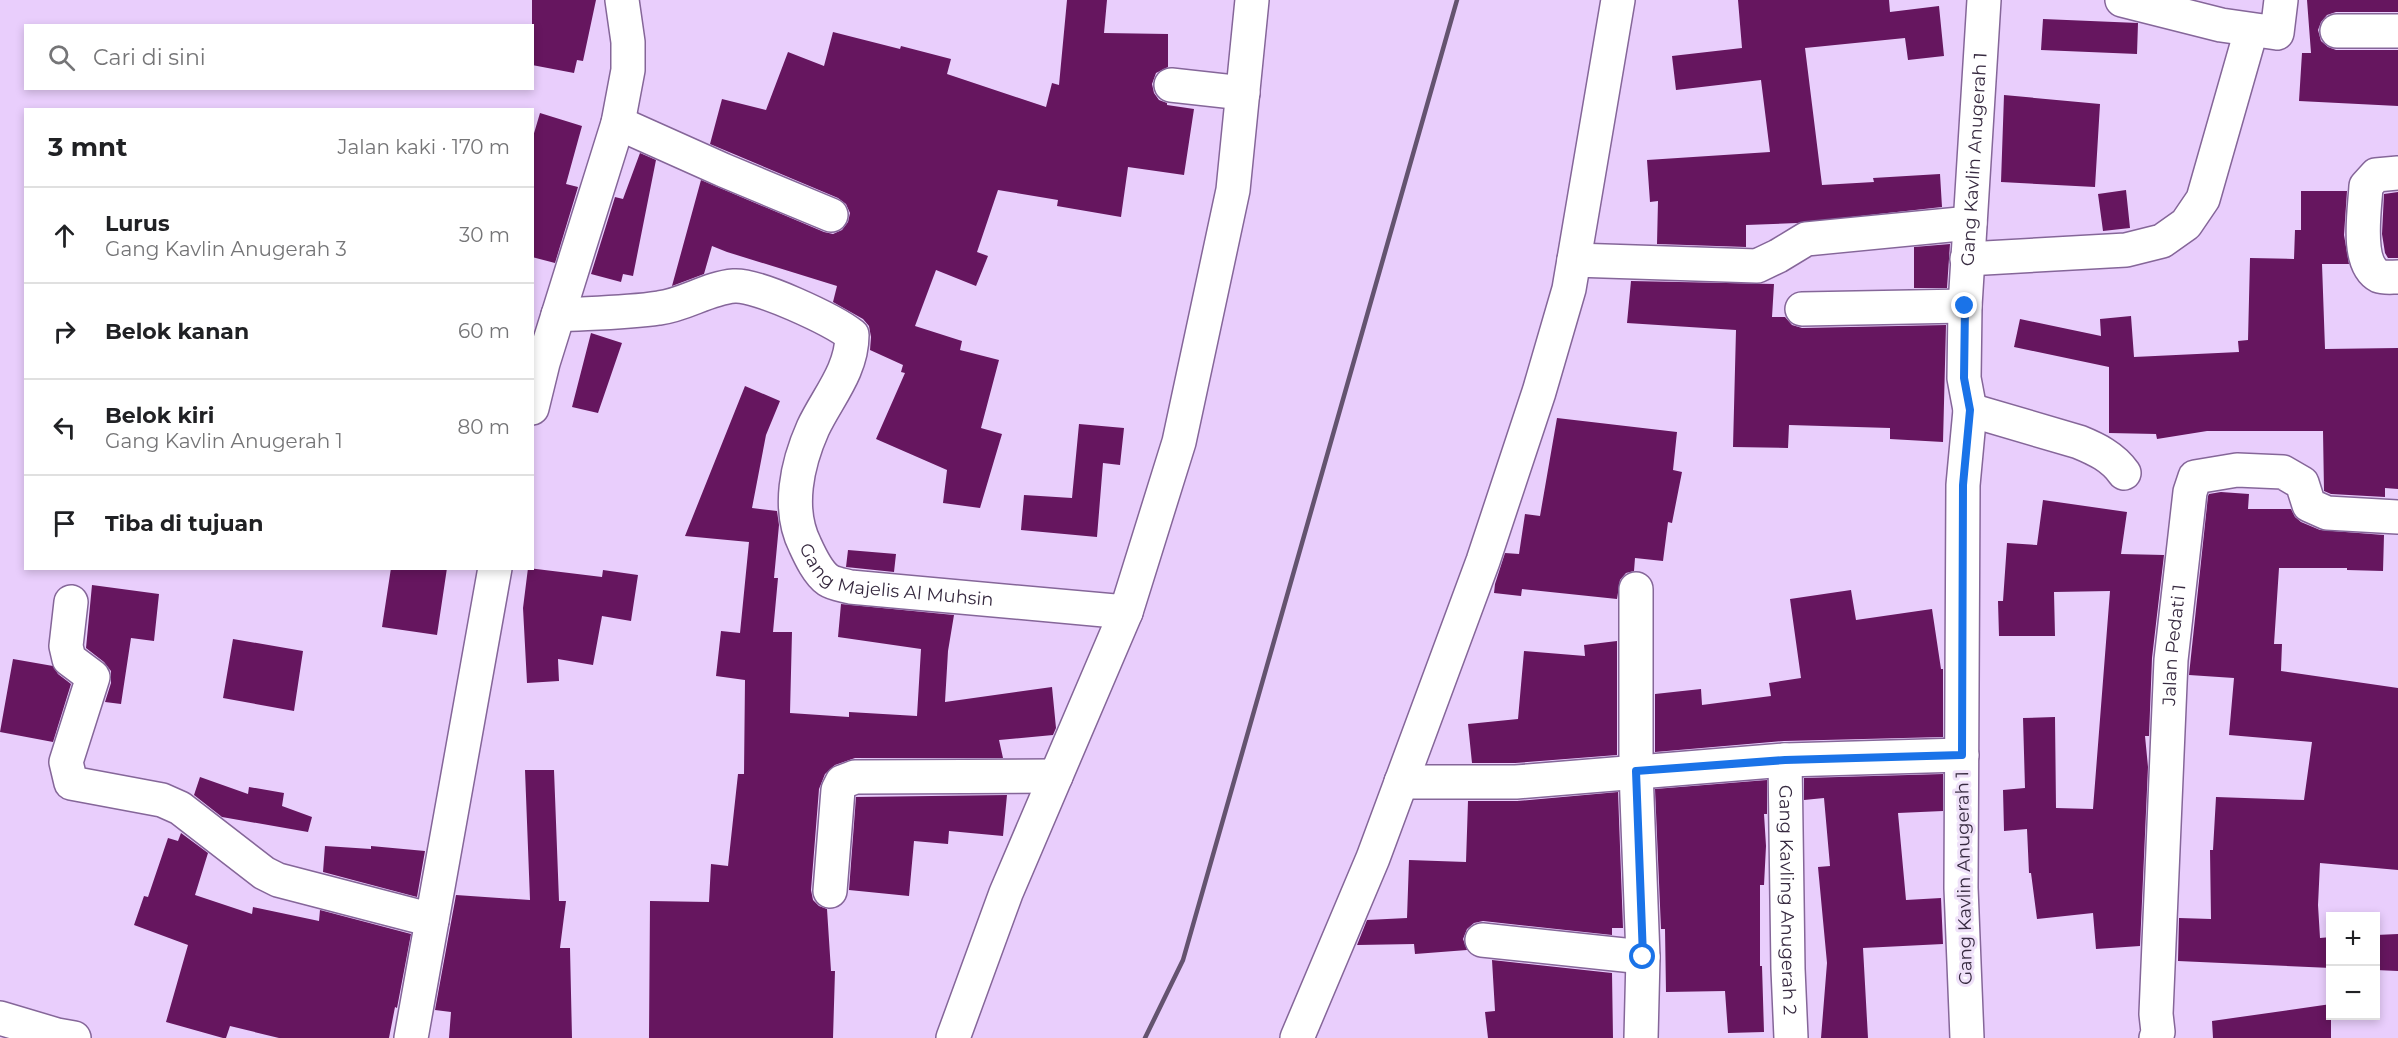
<!DOCTYPE html>
<html lang="id">
<meta charset="utf-8">
<style>
:root{--surface:#fff;--page:#f2f2f2;--text:#202124;--muted:#757577;--line:#e0e0e0}
body{margin:0;font-family:Montserrat,sans-serif;background:var(--page);color:var(--text)}
.controls{position:absolute;right:18px;bottom:18px;display:grid;overflow:hidden;border-radius:0px;box-shadow:0 3px 9px #0003}
.controls button{width:54px;height:54px;display:grid;place-items:center;padding:0;border:0;border-bottom:2px solid var(--line);background:var(--surface);color:var(--text);font:30px sans-serif}
.stop{position:absolute;width:18px;height:18px;margin:-14px;border:4px solid #1a73e8;border-radius:50%;background:#fff}
.stop.end{background:#1a73e8;border-color:#fff;box-shadow:0 2px 6px #0008}
.list{margin:0;padding:0;list-style:none}
h2{display:flex;justify-content:space-between;align-items:center;height:78px;margin:0;padding:0 24px;font-size:26px}
h2 small{font-size:20px;font-weight:400;color:var(--muted)}
.list li{display:grid;grid-template-columns:39px 1fr auto;gap:18px;align-items:center;box-sizing:border-box;height:96px;padding:0 24px;border-top:2px solid var(--line)}
.list b{display:block;font-size:22px;white-space:nowrap}
.list p{margin:0;font-size:20px;white-space:nowrap;color:var(--muted)}
.list em{font-size:20px;font-style:normal;color:var(--muted)}
.icon{flex:none;width:33px;height:33px;fill:none;stroke:currentColor;stroke-width:2;stroke-linecap:round;stroke-linejoin:round}
.map{position:relative;flex:none;width:2398px;height:1038px;overflow:hidden}
.search{position:absolute;background:var(--surface);box-shadow:0 3px 9px #0003;left:24px;top:24px;width:510px;height:66px;display:flex;align-items:center;gap:15px;box-sizing:border-box;padding:0 21px;border-radius:0px;color:var(--muted);font-size:22px}
.panel{position:absolute;background:var(--surface);box-shadow:0 3px 9px #0003;left:24px;top:108px;width:510px;height:462px;border-radius:0px}
.map>svg:first-child{display:block}
</style>
<div class="map">
<svg width="2398" height="1038" viewBox="0 0 2398 1038">
<rect width="100%" height="100%" fill="#e9cefc"/>
<!-- building -->
<path fill="#66165f" d="M 532,0 L 596,0 L 583,61 L 577,60 L 574,73 L 532,65 Z
M 1067,0 L 1107,0 L 1104,33 L 1168,34 L 1168,67 L 1156,73 L 1152,84 L 1154,93 L 1159,100 L 1167,103 L 1167,105 L 1194,109 L 1184,175 L 1128,167 L 1121,217 L 1057,206 L 1058,200 L 998,190 L 977,252 L 988,256 L 976,286 L 936,270 L 915,326 L 962,341 L 960,350 L 999,360 L 981,428 L 1002,434 L 980,508 L 943,503 L 947,470 L 876,439 L 905,373 L 901,372 L 903,365 L 870,350 L 871,337 L 869,326 L 863,319 L 833,302 L 837,286 L 727,252 L 712,246 L 704,274 L 672,286 L 701,180 L 824,232 L 833,234 L 842,230 L 848,222 L 850,213 L 846,204 L 838,198 L 710,144 L 722,99 L 766,110 L 788,52 L 824,66 L 833,32 L 900,49 L 901,46 L 951,59 L 947,74 L 1046,107 L 1052,83 L 1059,85 Z
M 1738,0 L 1889,0 L 1890,12 L 1939,6 L 1944,56 L 1908,60 L 1905,38 L 1805,48 L 1822,185 L 1874,182 L 1873,178 L 1940,174 L 1942,207 L 1797,223 L 1746,225 L 1746,247 L 1657,244 L 1658,201 L 1650,202 L 1647,160 L 1770,152 L 1761,80 L 1676,90 L 1672,56 L 1742,48 Z
M 2307,0 L 2398,0 L 2398,12 L 2336,12 L 2327,15 L 2321,22 L 2318,30 L 2321,41 L 2328,47 L 2336,50 L 2398,50 L 2398,106 L 2299,101 L 2302,53 L 2311,53 Z
M 2043,19 L 2138,23 L 2137,54 L 2041,50 Z
M 2004,95 L 2100,104 L 2095,187 L 2001,182 Z
M 540,113 L 582,126 L 566,184 L 578,187 L 555,263 L 532,257 L 532,140 Z
M 640,153 L 656,160 L 633,276 L 623,274 L 621,282 L 591,274 L 615,197 L 623,199 Z
M 2126,190 L 2130,228 L 2103,231 L 2098,194 Z
M 2301,191 L 2347,191 L 2344,235 L 2349,264 L 2322,264 L 2325,349 L 2398,348 L 2398,489 L 2385,488 L 2385,497 L 2331,494 L 2324,491 L 2323,431 L 2207,431 L 2157,439 L 2156,434 L 2109,433 L 2109,367 L 2014,347 L 2020,319 L 2101,336 L 2100,319 L 2131,316 L 2134,357 L 2239,352 L 2238,341 L 2248,340 L 2250,258 L 2294,259 L 2295,230 L 2301,230 Z
M 2398,192 L 2398,258 L 2388,258 L 2385,253 L 2382,234 L 2384,194 Z
M 1950,244 L 1947,288 L 1914,288 L 1914,247 Z
M 1631,281 L 1774,284 L 1772,317 L 1785,317 L 1792,325 L 1802,328 L 1946,325 L 1943,442 L 1890,439 L 1890,428 L 1789,425 L 1788,448 L 1733,447 L 1736,330 L 1627,323 Z
M 591,333 L 622,343 L 598,413 L 572,407 Z
M 745,386 L 780,401 L 766,435 L 752,508 L 777,511 L 779,525 L 774,578 L 778,578 L 773,632 L 792,632 L 790,713 L 849,717 L 849,712 L 917,716 L 921,649 L 838,637 L 841,604 L 954,615 L 948,651 L 945,702 L 1052,687 L 1056,728 L 1053,735 L 999,740 L 1003,758 L 855,758 L 835,765 L 825,774 L 819,789 L 811,890 L 813,900 L 819,906 L 827,909 L 831,971 L 835,971 L 833,1038 L 649,1038 L 650,901 L 709,902 L 711,864 L 728,866 L 738,774 L 744,774 L 745,680 L 716,676 L 721,631 L 740,633 L 749,542 L 685,536 Z
M 1557,418 L 1677,432 L 1673,470 L 1682,472 L 1672,523 L 1668,522 L 1663,561 L 1635,558 L 1634,571 L 1626,573 L 1620,580 L 1617,599 L 1522,589 L 1521,596 L 1494,593 L 1495,584 L 1505,553 L 1519,554 L 1525,514 L 1540,516 Z
M 1079,424 L 1124,428 L 1120,465 L 1103,463 L 1097,537 L 1021,530 L 1024,495 L 1072,498 Z
M 2221,492 L 2249,494 L 2248,509 L 2291,509 L 2295,517 L 2301,522 L 2320,530 L 2384,535 L 2383,571 L 2347,570 L 2347,568 L 2279,568 L 2274,644 L 2282,644 L 2281,671 L 2398,688 L 2398,870 L 2320,863 L 2318,905 L 2320,938 L 2331,937 L 2331,968 L 2178,961 L 2179,918 L 2211,919 L 2210,850 L 2213,850 L 2216,797 L 2304,800 L 2312,742 L 2229,735 L 2234,678 L 2189,675 L 2208,496 L 2209,494 Z
M 2043,500 L 2127,512 L 2121,554 L 2164,555 L 2152,658 L 2149,736 L 2145,736 L 2148,767 L 2140,946 L 2096,949 L 2093,913 L 2037,919 L 2031,873 L 2029,873 L 2027,829 L 2004,831 L 2003,790 L 2025,788 L 2023,718 L 2055,717 L 2056,808 L 2093,809 L 2110,591 L 2054,592 L 2055,636 L 1999,636 L 1998,601 L 2003,601 L 2007,543 L 2037,545 Z
M 848,550 L 896,554 L 894,572 L 846,567 Z
M 391,568 L 447,568 L 437,635 L 382,627 Z
M 528,568 L 602,577 L 603,570 L 638,575 L 631,621 L 602,616 L 593,665 L 558,659 L 559,681 L 527,683 L 523,608 Z
M 92,585 L 159,594 L 154,641 L 131,638 L 121,704 L 105,702 L 111,683 L 111,671 L 104,662 L 86,648 Z
M 1851,590 L 1856,620 L 1932,609 L 1941,669 L 1943,669 L 1943,737 L 1784,741 L 1655,752 L 1655,694 L 1701,689 L 1702,705 L 1771,696 L 1769,683 L 1801,678 L 1790,599 Z
M 233,639 L 303,651 L 294,711 L 223,698 Z
M 1617,641 L 1617,755 L 1515,763 L 1472,763 L 1468,724 L 1518,719 L 1524,651 L 1585,656 L 1584,645 Z
M 13,659 L 53,666 L 58,674 L 71,684 L 53,742 L 0,732 Z
M 525,770 L 554,770 L 559,901 L 566,901 L 560,948 L 570,948 L 572,1038 L 449,1038 L 451,1012 L 435,1010 L 456,895 L 530,900 Z
M 1943,774 L 1943,811 L 1898,813 L 1906,900 L 1941,898 L 1943,944 L 1863,948 L 1868,1038 L 1821,1038 L 1827,963 L 1818,867 L 1830,866 L 1824,798 L 1804,800 L 1804,778 Z
M 200,777 L 248,794 L 249,787 L 284,793 L 282,806 L 312,817 L 308,832 L 222,817 L 194,795 Z
M 1767,780 L 1767,814 L 1764,814 L 1766,846 L 1764,885 L 1760,885 L 1760,966 L 1762,966 L 1764,1032 L 1728,1033 L 1725,991 L 1666,992 L 1665,929 L 1661,929 L 1655,789 Z
M 1618,792 L 1623,928 L 1612,928 L 1612,935 L 1483,921 L 1474,923 L 1467,929 L 1463,939 L 1467,950 L 1415,954 L 1414,944 L 1357,945 L 1367,920 L 1407,918 L 1409,860 L 1466,862 L 1468,801 L 1517,801 Z
M 1007,795 L 1003,836 L 949,831 L 948,844 L 914,841 L 909,896 L 849,890 L 856,797 Z
M 181,833 L 208,853 L 195,895 L 252,914 L 253,907 L 319,921 L 320,910 L 411,934 L 397,1008 L 395,1007 L 389,1038 L 279,1038 L 230,1026 L 226,1038 L 223,1038 L 166,1022 L 188,945 L 134,925 L 144,896 L 148,897 L 168,838 L 178,841 Z
M 325,846 L 371,849 L 371,846 L 425,851 L 417,897 L 323,872 Z
M 2398,934 L 2398,971 L 2376,970 L 2376,935 Z
M 1492,960 L 1612,973 L 1613,1038 L 1488,1038 L 1485,1012 L 1495,1011 Z
M 2331,1004 L 2331,1038 L 2213,1038 L 2212,1021 Z"/>
<g fill="none" stroke-linecap="round" stroke-linejoin="round">
<!-- minor casing -->
<g stroke="#856699" stroke-width="36">
<g id="minor">
<path d="M 2122,0 L 2221,25 L 2277,33 L 2281,0"/>
<path d="M 2337,31 L 2398,31"/>
<path d="M 1171,85 L 1243,93"/>
<path d="M 618,123 L 723,170 L 831,215"/>
<path d="M 2398,173 L 2376,175 L 2366,186 C 2365,209 2355,263 2379,276 C 2384,278 2392,277 2398,277"/>
<path d="M 1967,259 L 2126,250 L 2162,241 L 2186,224 L 2203,199 L 2251,31"/>
<path d="M 1574,260 L 1757,266 L 1778,256 L 1806,239 L 1970,223"/>
<path d="M 1802,309 L 1965,306"/>
<path id="s1" d="M 558,315 C 592,313 626,313 659,308 C 685,305 708,288 734,286 C 757,284 833,320 852,335 C 852,371 827,398 813,428 C 797,464 787,509 805,545 C 810,556 818,573 828,580 C 834,584 843,585 850,587 L 1126,612"/>
<path d="M 532,408 L 543,363 L 618,123 L 628,70 L 628,42 L 622,0"/>
<path d="M 1970,410 L 2079,442 C 2096,449 2113,457 2124,473"/>
<path d="M 1636,589 L 1636,771 L 1643,957 L 1641,1038"/>
<path d="M 71,602 L 66,646 L 69,659 L 93,677 L 66,762 L 71,783 L 162,800 L 180,808 L 264,873 L 278,880 L 432,920"/>
<path id="s2" d="M 1785,760 L 1788,969 L 1791,1038"/>
<path d="M 1401,782 L 1516,782 L 1785,760 L 1962,755"/>
<path d="M 830,891 L 838,790 L 842,782 L 855,777 L 1056,776"/>
<path d="M 1482,940 L 1643,957"/>
<path d="M 0,1018 L 57,1035 L 74,1038"/>
<path d="M 411,1038 L 495,568"/>
<path d="M 953,1038 L 1006,893 L 1126,612 L 1179,442 L 1233,190 L 1252,0"/>
<path d="M 1297,1038 L 1373,858 L 1483,561 L 1539,392 L 1569,289 L 1618,0"/>
<path id="s3" d="M 1967,1038 L 1961,888 L 1963,485 L 1970,410 L 1964,378 L 1965,306 L 1984,0"/>
<path id="s4" d="M 2156,1038 L 2158,1032 L 2156,1014 L 2171,660 L 2190,492 L 2195,477 L 2237,470 L 2283,472 L 2302,483 L 2309,505 L 2327,513 L 2398,517"/>
</g>
</g>
<!-- minor -->
<use href="#minor" stroke="#fff" stroke-width="33"/>
<!-- rail -->
<path stroke="#64536f" stroke-width="4.5" d="M 1145,1038 L 1183,960 L 1457,0"/>
</g>
<g fill="none" stroke-linecap="round" stroke-linejoin="round">
<!-- route -->
<path stroke="#1a73e8" stroke-width="8" d="M 1643,957 L 1636,771 L 1785,760 L 1962,755 L 1963,485 L 1970,410 L 1964,378 L 1965,306"/>
</g>
<g text-anchor="middle" stroke-width="6" stroke-linejoin="round" paint-order="stroke">
<!-- street labels -->
<g font-size="18" fill="#372a40" stroke="#efe1f9">
<text dy="6" stroke="none"><textPath href="#s3" startOffset="880">Gang Kavlin Anugerah 1</textPath></text>
<text dy="6" stroke="none"><textPath href="#s1" startOffset="636">Gang Majelis Al Muhsin</textPath></text>
<text dy="6" stroke="none"><textPath href="#s4" startOffset="394">Jalan Pedati 1</textPath></text>
<text transform="translate(1964 878) rotate(-91)" y="6">Gang Kavlin Anugerah 1</text>
<text dy="6" stroke="none"><textPath href="#s2" startOffset="140">Gang Kavling Anugerah 2</textPath></text>
</g>
</g>
</svg>
<div class="controls">
<button>+</button>
<button>−</button>
</div>
<div class="stop" style="left:1643px;top:957px"></div>
<div class="stop end" style="left:1965px;top:306px"></div>
<div class="search"><svg class="icon" aria-label="search" viewBox="0 0 24 24"><circle cx="10" cy="10" r="6"/><path d="M15 15l6 6"/></svg>Cari di sini</div>
<section class="panel">
<h2>3 mnt<small>Jalan kaki · 170 m</small></h2>
<ul class="list">
<li><svg class="icon" aria-label="ahead" viewBox="0 0 24 24"><path d="M12 20V5M6 11l6-6 6 6"/></svg><div><b>Lurus</b><p>Gang Kavlin Anugerah 3</p></div><em>30 m</em></li>
<li><svg class="icon" aria-label="right" viewBox="0 0 24 24"><path d="M7 20v-9h11M14 6l5 5-5 5"/></svg><div><b>Belok kanan</b></div><em>60 m</em></li>
<li><svg class="icon" aria-label="left" viewBox="0 0 24 24"><path d="M17 20v-9H6M10 6l-5 5 5 5"/></svg><div><b>Belok kiri</b><p>Gang Kavlin Anugerah 1</p></div><em>80 m</em></li>
<li><svg class="icon" aria-label="arrive" viewBox="0 0 24 24"><path d="M6 21V4h12l-3 4 3 4H6"/></svg><div><b>Tiba di tujuan</b></div></li>
</ul>
</section>
</div>
